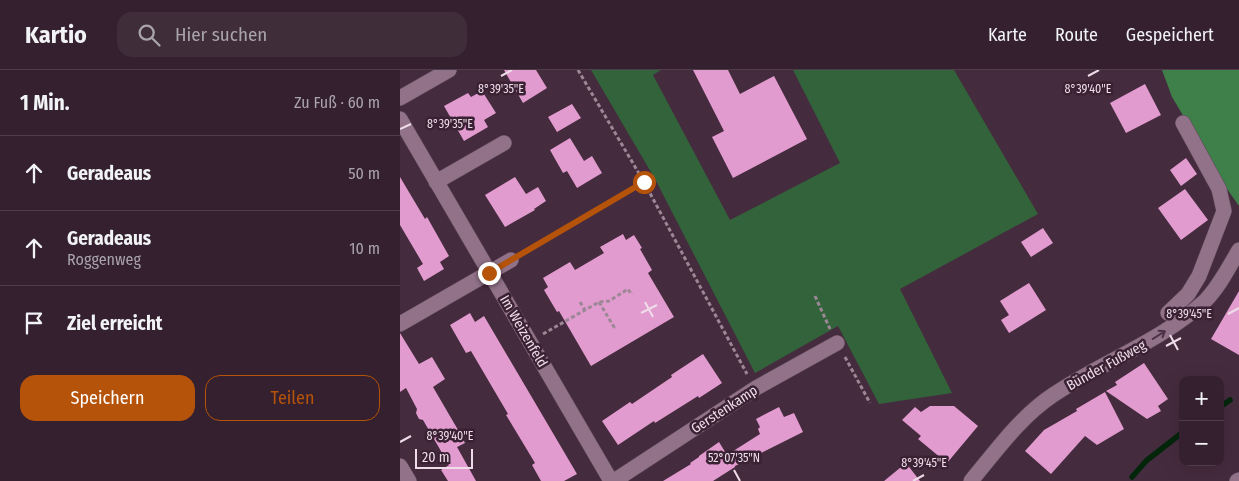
<!DOCTYPE html>
<html lang="de">
<meta charset="utf-8">
<style>
:root{--surface:#34202e;--page:#3f2d3a;--text:#f1f3f6;--muted:#a9a3aa;--line:#4e3e4a;--accent:#b45309}
body{margin:0;font-family:"Fira Sans Condensed",sans-serif;background:var(--page);color:var(--text)}
.controls{position:absolute;right:15px;bottom:15px;display:grid;overflow:hidden;border-radius:10px;box-shadow:0 5px 20px #0002}
.controls button{width:45px;height:45px;display:grid;place-items:center;padding:0;border:0;border-bottom:1px solid var(--line);background:var(--surface);color:var(--text);font:25px sans-serif}
.scale{position:absolute;left:15px;bottom:12px;width:58px;box-sizing:border-box;padding-left:5px;border:2px solid #eedde9;border-top:0;font-size:14px;line-height:18px;white-space:nowrap;color:#eedde9;-webkit-text-stroke:4px #3a2134;paint-order:stroke}
.stop{position:absolute;width:15px;height:15px;margin:-11px;border:4px solid #b45309;border-radius:50%;background:#fff}
.stop.end{background:#b45309;border-color:#fff;box-shadow:0 1px 5px #0008}
.list{margin:0;padding:0;list-style:none}
h2{display:flex;justify-content:space-between;align-items:center;height:65px;margin:0;padding:0 20px;font-size:21px}
h2 small{font-size:16px;font-weight:400;color:var(--muted)}
.list li{display:grid;grid-template-columns:32px 1fr auto;gap:15px;align-items:center;box-sizing:border-box;height:75px;padding:0 20px;border-top:1px solid var(--line)}
.list b{display:block;font-size:19px;white-space:nowrap}
.list p{margin:0;font-size:16px;white-space:nowrap;color:var(--muted)}
.list em{font-size:16px;font-style:normal;color:var(--muted)}
.actions{display:flex;gap:10px;padding:15px 20px}
.actions a{flex:1;padding:11px 0;border:1px solid var(--accent);border-radius:15px;text-align:center;font-size:18px;color:var(--accent)}
.actions .main{background:var(--accent);color:#fff}
.icon{flex:none;width:28px;height:28px;fill:none;stroke:currentColor;stroke-width:2;stroke-linecap:round;stroke-linejoin:round}
.map{position:relative;flex:none;width:839px;height:411px;overflow:hidden}
header{display:flex;align-items:center;gap:30px;box-sizing:border-box;height:70px;padding:0 25px;background:var(--surface);border-bottom:1px solid var(--line)}
header strong{font-size:24px}
nav{display:flex;gap:28px;margin-inline-start:auto;font-size:18px}
.search{width:350px;height:45px;background:var(--page);display:flex;align-items:center;gap:12px;box-sizing:border-box;padding:0 18px;border-radius:15px;color:var(--muted);font-size:19px}
main{display:flex}
aside{flex:1;background:var(--surface)}
.map>svg:first-child{display:block}
</style>
<header>
<strong>Kartio</strong>
<div class="search"><svg class="icon" aria-label="search" viewBox="0 0 24 24"><circle cx="10" cy="10" r="6"/><path d="M15 15l6 6"/></svg>Hier suchen</div>
<nav><a>Karte</a><a>Route</a><a>Gespeichert</a></nav>
</header>
<main>
<aside>
<h2>1 Min.<small>Zu Fuß · 60 m</small></h2>
<ul class="list">
<li><svg class="icon" aria-label="ahead" viewBox="0 0 24 24"><path d="M12 20V5M6 11l6-6 6 6"/></svg><div><b>Geradeaus</b></div><em>50 m</em></li>
<li><svg class="icon" aria-label="ahead" viewBox="0 0 24 24"><path d="M12 20V5M6 11l6-6 6 6"/></svg><div><b>Geradeaus</b><p>Roggenweg</p></div><em>10 m</em></li>
<li><svg class="icon" aria-label="arrive" viewBox="0 0 24 24"><path d="M6 21V4h12l-3 4 3 4H6"/></svg><div><b>Ziel erreicht</b></div></li>
</ul>
<div class="actions"><a class="main">Speichern</a><a>Teilen</a></div>
</aside>
<div class="map">
<svg width="839" height="411" viewBox="0 0 839 411">
<rect width="100%" height="100%" fill="#452b3e"/>
<!-- green -->
<path fill="#32633a" d="M 191,0 L 261,0 L 253,5 L 330,150 L 440,93 L 393,0 L 554,0 L 638,144 L 500,219 L 552,323 L 479,334 L 438,256 L 355,303 L 255,109 Z"/>
<!-- forest -->
<path fill="#3f7f4a" d="M 762,0 L 839,0 L 839,136 L 827,119 L 772,27 Z"/>
<g fill="none" stroke-linecap="round" stroke-linejoin="round">
<!-- stream -->
<path stroke="#03260b" stroke-width="5.5" d="M 820,337 L 830,330
M 732,407 L 746,391 L 783,362"/>
</g>
<!-- building -->
<path fill="#e29bcf" d="M 104,0 L 136,0 L 147,18 L 123,33 Z
M 293,0 L 328,0 L 340,24 L 374,6 L 407,69 L 333,108 L 312,67 L 324,61 Z
M 745,14 L 761,45 L 726,63 L 710,33 Z
M 82,21 L 96,43 L 84,50 L 88,57 L 64,71 L 44,36 L 68,23 L 71,27 Z
M 172,34 L 181,48 L 157,62 L 148,47 Z
M 170,68 L 184,91 L 192,86 L 202,103 L 177,118 L 167,101 L 163,103 L 150,80 Z
M 786,88 L 797,104 L 781,116 L 770,100 Z
M 0,107 L 25,149 L 27,147 L 49,186 L 40,192 L 44,199 L 24,211 L 17,198 L 23,194 L 0,155 Z
M 115,107 L 126,124 L 138,117 L 146,131 L 134,139 L 135,140 L 105,157 L 85,125 Z
M 785,119 L 808,150 L 781,170 L 758,138 Z
M 643,158 L 653,173 L 631,187 L 621,172 Z
M 223,164 L 226,170 L 234,165 L 242,178 L 240,179 L 252,200 L 248,203 L 274,247 L 191,296 L 159,241 L 157,242 L 144,220 L 148,217 L 143,208 L 170,192 L 175,200 L 204,183 L 200,177 Z
M 629,213 L 646,240 L 609,263 L 601,250 L 609,245 L 600,231 Z
M 839,221 L 839,285 L 811,269 Z
M 70,243 L 75,252 L 84,246 L 177,404 L 164,411 L 141,411 L 132,395 L 135,393 L 106,345 L 108,344 L 71,281 L 66,283 L 50,255 Z
M 0,263 L 19,294 L 32,287 L 45,309 L 33,317 L 61,365 L 60,365 L 65,373 L 57,377 L 76,411 L 48,411 L 41,400 L 49,395 L 23,350 L 19,349 L 16,343 L 17,339 L 6,318 L 0,322 Z
M 303,284 L 322,313 L 299,328 L 298,326 L 255,353 L 254,351 L 218,375 L 202,351 L 230,332 L 232,334 L 272,307 L 271,305 Z
M 744,293 L 768,329 L 758,336 L 761,341 L 747,349 L 706,321 L 717,315 L 715,312 Z
M 705,322 L 724,359 L 697,375 L 685,366 L 651,404 L 625,381 L 644,360 L 677,341 L 676,339 Z
M 530,336 L 554,336 L 578,356 L 547,393 L 518,369 L 521,366 L 502,350 L 515,337 L 521,342 Z
M 379,337 L 384,347 L 394,343 L 403,362 L 335,396 L 335,397 L 313,411 L 263,411 L 291,394 L 290,393 L 299,387 L 299,386 L 319,372 L 327,385 L 360,364 L 358,359 L 360,357 L 356,349 Z
M 506,393 L 520,411 L 484,411 Z"/>
<g fill="none" stroke-linecap="round" stroke-linejoin="round">
<!-- minor casing -->
<g stroke="#5d4858" stroke-width="16">
<path id="minor" d="M 0,28 L 49,0
M 0,49 L 211,411
M 36,112 L 104,73
M 768,243 L 788,224 L 799,206 L 824,141 L 819,119 L 783,53
M 0,254 L 111,190
M 0,396 L 9,411
M 214,411 L 356,318 L 437,273
M 571,411 C 596,381 620,347 653,325 C 702,292 760,272 805,231 C 819,217 829,197 839,180
M 837,411 L 839,410"/>
</g>
<!-- path -->
<path stroke="#9c8796" stroke-width="3" stroke-dasharray="4 2.5" stroke-linecap="butt" d="M 178,0 L 244,112 L 347,304
M 124,183 L 244,112
M 415,226 L 430,259
M 180,232 L 185,240
M 199,232 L 214,257 L 212,258
M 143,264 L 199,232 L 209,231 L 228,219 L 231,224 L 232,223
M 445,287 L 470,333"/>
<!-- minor -->
<use href="#minor" stroke="#917288" stroke-width="15"/>
</g>
<!-- one-way arrows -->
<defs><path id="oneway-shaft" d="M-6 0H5M1.5-3L5.5 0L1.5 3" fill="none" stroke-width="1.6" stroke-linecap="round" stroke-linejoin="round" transform="scale(1.25)"/></defs>
<use stroke="#4b3145" href="#oneway-shaft" transform="translate(759 265) rotate(-32)"/>
<g fill="none" stroke-linecap="round" stroke-linejoin="round">
<!-- route -->
<path stroke="#b45309" stroke-width="6" d="M 89,203 L 244,112"/>
</g>
<!-- ticks -->
<path fill="none" stroke="#eedde9" stroke-width="2" d="M 101,6 L 112,0M 688,6 L 699,0M 0,59 L 11,54M 245,232 L 253,247M 241,243 L 257,235M 828,244 L 839,238M 770,265 L 778,280M 766,276 L 781,268M 0,372 L 11,366M 334,400 L 340,411M 513,411 L 524,405"/>
<g text-anchor="middle" stroke-width="5" stroke-linejoin="round" paint-order="stroke">
<!-- street labels -->
<g font-size="14" fill="#eedde9" stroke="#3a2134">
<text transform="translate(124 261) rotate(60)" y="5">Im Weizenfeld</text>
<text transform="translate(706 295) rotate(-29)" y="5">Bünder Fußweg</text>
<text transform="translate(324 339) rotate(-33)" y="5">Gerstenkamp</text>
</g>
</g>
<g font-size="12" text-anchor="middle" fill="#eedde9" stroke="#3a2134" stroke-width="5" stroke-linejoin="round" paint-order="stroke">
<text x="101" y="23">8°39'35"E</text>
<text x="688" y="23">8°39'40"E</text>
<text x="50" y="58">8°39'35"E</text>
<text x="789" y="248">8°39'45"E</text>
<text x="50" y="370">8°39'40"E</text>
<text x="334" y="392">52°07'35"N</text>
<text x="524" y="397">8°39'45"E</text>
</g>
</svg>
<div class="controls">
<button>+</button>
<button>−</button>
</div>
<div class="scale">20 m</div>
<div class="stop" style="left:244px;top:112px"></div>
<div class="stop end" style="left:89px;top:203px"></div>
</div>
</main>
